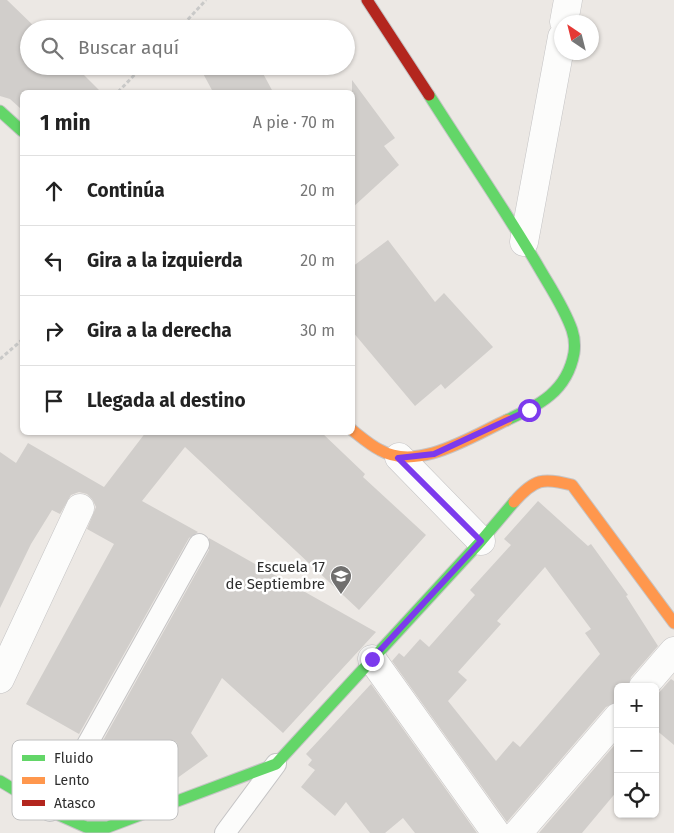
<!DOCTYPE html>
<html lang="es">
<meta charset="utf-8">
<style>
:root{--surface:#fff;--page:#f2f2f2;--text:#222;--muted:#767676;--line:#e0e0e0}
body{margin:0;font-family:"Fira Sans",sans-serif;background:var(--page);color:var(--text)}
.controls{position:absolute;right:15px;bottom:15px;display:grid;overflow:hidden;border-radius:8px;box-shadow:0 1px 4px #0004}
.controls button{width:45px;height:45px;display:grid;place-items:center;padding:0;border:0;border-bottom:1px solid var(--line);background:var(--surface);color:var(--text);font:25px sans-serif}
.compass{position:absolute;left:554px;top:15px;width:45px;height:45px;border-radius:50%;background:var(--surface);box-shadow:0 1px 4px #0004;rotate:325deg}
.stop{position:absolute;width:15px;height:15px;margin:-11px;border:4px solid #7c3aed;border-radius:50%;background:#fff}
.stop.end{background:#7c3aed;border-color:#fff;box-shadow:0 1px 5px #0008}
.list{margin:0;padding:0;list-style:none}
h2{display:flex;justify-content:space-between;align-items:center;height:65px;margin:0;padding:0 20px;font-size:21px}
h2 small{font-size:16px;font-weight:400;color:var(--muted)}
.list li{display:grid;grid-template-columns:32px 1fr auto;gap:15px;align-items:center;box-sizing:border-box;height:70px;padding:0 20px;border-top:1px solid var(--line)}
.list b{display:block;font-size:19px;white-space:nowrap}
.list em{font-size:16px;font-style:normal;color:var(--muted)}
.icon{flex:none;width:28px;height:28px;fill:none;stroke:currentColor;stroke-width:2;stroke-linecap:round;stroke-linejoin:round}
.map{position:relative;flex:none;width:674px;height:833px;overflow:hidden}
.search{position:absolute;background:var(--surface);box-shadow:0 1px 4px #0004;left:20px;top:20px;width:335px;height:55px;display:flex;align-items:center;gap:12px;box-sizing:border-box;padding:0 18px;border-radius:28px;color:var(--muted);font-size:19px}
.panel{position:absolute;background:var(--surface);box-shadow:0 1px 4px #0004;left:20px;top:90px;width:335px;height:345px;border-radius:8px}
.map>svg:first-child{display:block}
</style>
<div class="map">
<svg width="674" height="833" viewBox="0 0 674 833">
<rect width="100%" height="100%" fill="#ece8e4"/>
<!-- building -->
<path fill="#d1cecb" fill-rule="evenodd" d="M 0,0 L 7,0 L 37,29 L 29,29 L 29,66 L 75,66 L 101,92 L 22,92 L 22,105 L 20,108 L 10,99 L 0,96 Z
M 199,66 L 259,66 L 273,92 L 213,92 Z
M 352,80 L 395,138 L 384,146 L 399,165 L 352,208 Z
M 388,240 L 435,302 L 444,293 L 493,347 L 445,389 L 441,384 L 415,406 L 352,331 L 352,267 Z
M 146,432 L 321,432 L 365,474 L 363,477 L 426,535 L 359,610 L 185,447 L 142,501 L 198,532 L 189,538 L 79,734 L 26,704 L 114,544 L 87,529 L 96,507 L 92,499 L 87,494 L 79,492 L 71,495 L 60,514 L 52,510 L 31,544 L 0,608 L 0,452 L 16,463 L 28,443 L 104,487 Z
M 538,501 L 588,546 L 591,544 L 628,595 L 626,596 L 658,646 L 631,677 L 628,687 L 618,687 L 618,702 L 606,707 L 507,822 L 392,661 L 399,653 L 404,657 L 420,639 L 429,647 L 475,595 L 470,590 L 511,545 L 504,539 ZM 545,567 L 591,629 L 585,633 L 600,654 L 520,747 L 513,741 L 496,761 L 448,701 L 467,680 L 458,672 L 501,624 L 497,621 Z
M 209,538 L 376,632 L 283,733 L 222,678 L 191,733 L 208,756 L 169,784 L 143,749 L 110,810 L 89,811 L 74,805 L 105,749 L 100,746 L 209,550 Z
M 671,679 L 674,681 L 674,745 L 655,729 L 655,697 Z
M 371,684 L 477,833 L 415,833 L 403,818 L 385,833 L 370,833 L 346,802 L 335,816 L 301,787 L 315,770 L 308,765 L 312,760 L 306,754 Z
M 618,741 L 618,790 L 582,833 L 539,833 Z"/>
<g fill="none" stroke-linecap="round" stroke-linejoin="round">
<!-- lane casing -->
<g stroke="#c5c4c5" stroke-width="22">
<path id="lane" d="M 50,811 L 199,544
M 225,833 L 276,764"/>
</g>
<!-- street casing -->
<g stroke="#c5c4c5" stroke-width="29">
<path id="street" d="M 564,22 L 568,0
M 524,242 L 562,37
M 399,457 L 481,541
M 372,659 L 496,833
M 0,679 L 80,508
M 643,687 L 674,651
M 518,833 L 618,717"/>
</g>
<!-- fast casing -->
<g stroke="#c5c4c5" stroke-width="13">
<path id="fast" d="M 429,95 C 465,152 504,208 538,266 C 550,287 564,307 572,330 C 574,336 575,346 574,353 C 567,392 539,405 507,420
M 0,111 L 22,131
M 0,781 L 50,811 L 86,827 L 108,827 L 276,764 L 481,541 L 514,502"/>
</g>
<!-- slow casing -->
<g stroke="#c5c4c5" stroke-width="13">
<path id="slow" d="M 352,430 C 361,437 370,445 380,450 C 418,472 472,436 507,420
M 514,502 C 534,479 543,477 572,485 L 674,623"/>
</g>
<!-- jam casing -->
<g stroke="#c5c4c5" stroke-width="13">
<path id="jam" d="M 367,0 L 429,95"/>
</g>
<!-- path -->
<path stroke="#c9c9c8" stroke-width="3" stroke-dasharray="4 2.5" stroke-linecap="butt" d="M 179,29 L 206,0
M 118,92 L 143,66
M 0,359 L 22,340"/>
<!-- lane -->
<use href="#lane" stroke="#fcfcfb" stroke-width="20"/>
<!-- street -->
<use href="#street" stroke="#fcfcfb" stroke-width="28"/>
<!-- fast -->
<use href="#fast" stroke="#63d668" stroke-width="11"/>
<!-- slow -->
<use href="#slow" stroke="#ff974d" stroke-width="11"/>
<!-- jam -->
<use href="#jam" stroke="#b3261e" stroke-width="11"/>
</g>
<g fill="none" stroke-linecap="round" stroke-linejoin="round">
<!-- route -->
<path stroke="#7c3aed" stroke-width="6" d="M 372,659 L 481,541 L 398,458 L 434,454 L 529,410"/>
</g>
<!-- icons -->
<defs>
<g id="school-pin" transform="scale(1.125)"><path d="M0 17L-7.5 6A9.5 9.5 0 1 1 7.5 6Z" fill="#706f6e" stroke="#fff"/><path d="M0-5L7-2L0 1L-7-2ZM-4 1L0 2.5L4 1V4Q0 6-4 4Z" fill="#fff"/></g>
</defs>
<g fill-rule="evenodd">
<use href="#school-pin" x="341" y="576"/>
</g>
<g text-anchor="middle" stroke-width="5" stroke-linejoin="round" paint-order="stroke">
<!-- poi labels -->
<g font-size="15" fill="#2e2e2e" stroke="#fff" text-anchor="end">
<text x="325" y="572">Escuela 17<tspan x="325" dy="17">de Septiembre</tspan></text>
</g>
</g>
<!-- legend -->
<rect x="12" y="740" width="166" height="80" rx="8" fill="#fff" stroke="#c0c0c0" stroke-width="1"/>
<rect x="22" y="755" width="23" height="6" fill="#63d668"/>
<rect x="22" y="777" width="23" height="7" fill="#ff974d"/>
<rect x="22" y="800" width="23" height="6" fill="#b3261e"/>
<g font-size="14" fill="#2e2e2e">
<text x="54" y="763">Fluido</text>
<text x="54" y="785">Lento</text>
<text x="54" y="808">Atasco</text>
</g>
</svg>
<div class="controls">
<button>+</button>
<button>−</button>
<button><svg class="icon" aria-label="locate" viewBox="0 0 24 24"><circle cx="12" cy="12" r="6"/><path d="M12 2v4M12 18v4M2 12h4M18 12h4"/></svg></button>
</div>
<svg class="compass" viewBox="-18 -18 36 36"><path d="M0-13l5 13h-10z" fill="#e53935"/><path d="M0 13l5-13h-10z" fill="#767676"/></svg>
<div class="stop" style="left:529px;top:410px"></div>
<div class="stop end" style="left:372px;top:659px"></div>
<div class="search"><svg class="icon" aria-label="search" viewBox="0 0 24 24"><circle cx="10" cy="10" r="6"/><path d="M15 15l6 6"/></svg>Buscar aquí</div>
<section class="panel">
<h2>1 min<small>A pie · 70 m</small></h2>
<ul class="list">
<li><svg class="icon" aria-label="ahead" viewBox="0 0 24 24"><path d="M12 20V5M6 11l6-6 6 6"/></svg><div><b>Continúa</b></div><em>20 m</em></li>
<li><svg class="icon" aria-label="left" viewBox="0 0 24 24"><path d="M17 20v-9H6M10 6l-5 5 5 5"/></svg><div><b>Gira a la izquierda</b></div><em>20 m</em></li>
<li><svg class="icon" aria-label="right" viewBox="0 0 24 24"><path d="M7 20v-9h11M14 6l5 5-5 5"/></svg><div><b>Gira a la derecha</b></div><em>30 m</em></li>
<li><svg class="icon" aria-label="arrive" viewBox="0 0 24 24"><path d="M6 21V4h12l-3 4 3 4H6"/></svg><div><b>Llegada al destino</b></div></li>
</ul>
</section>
</div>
